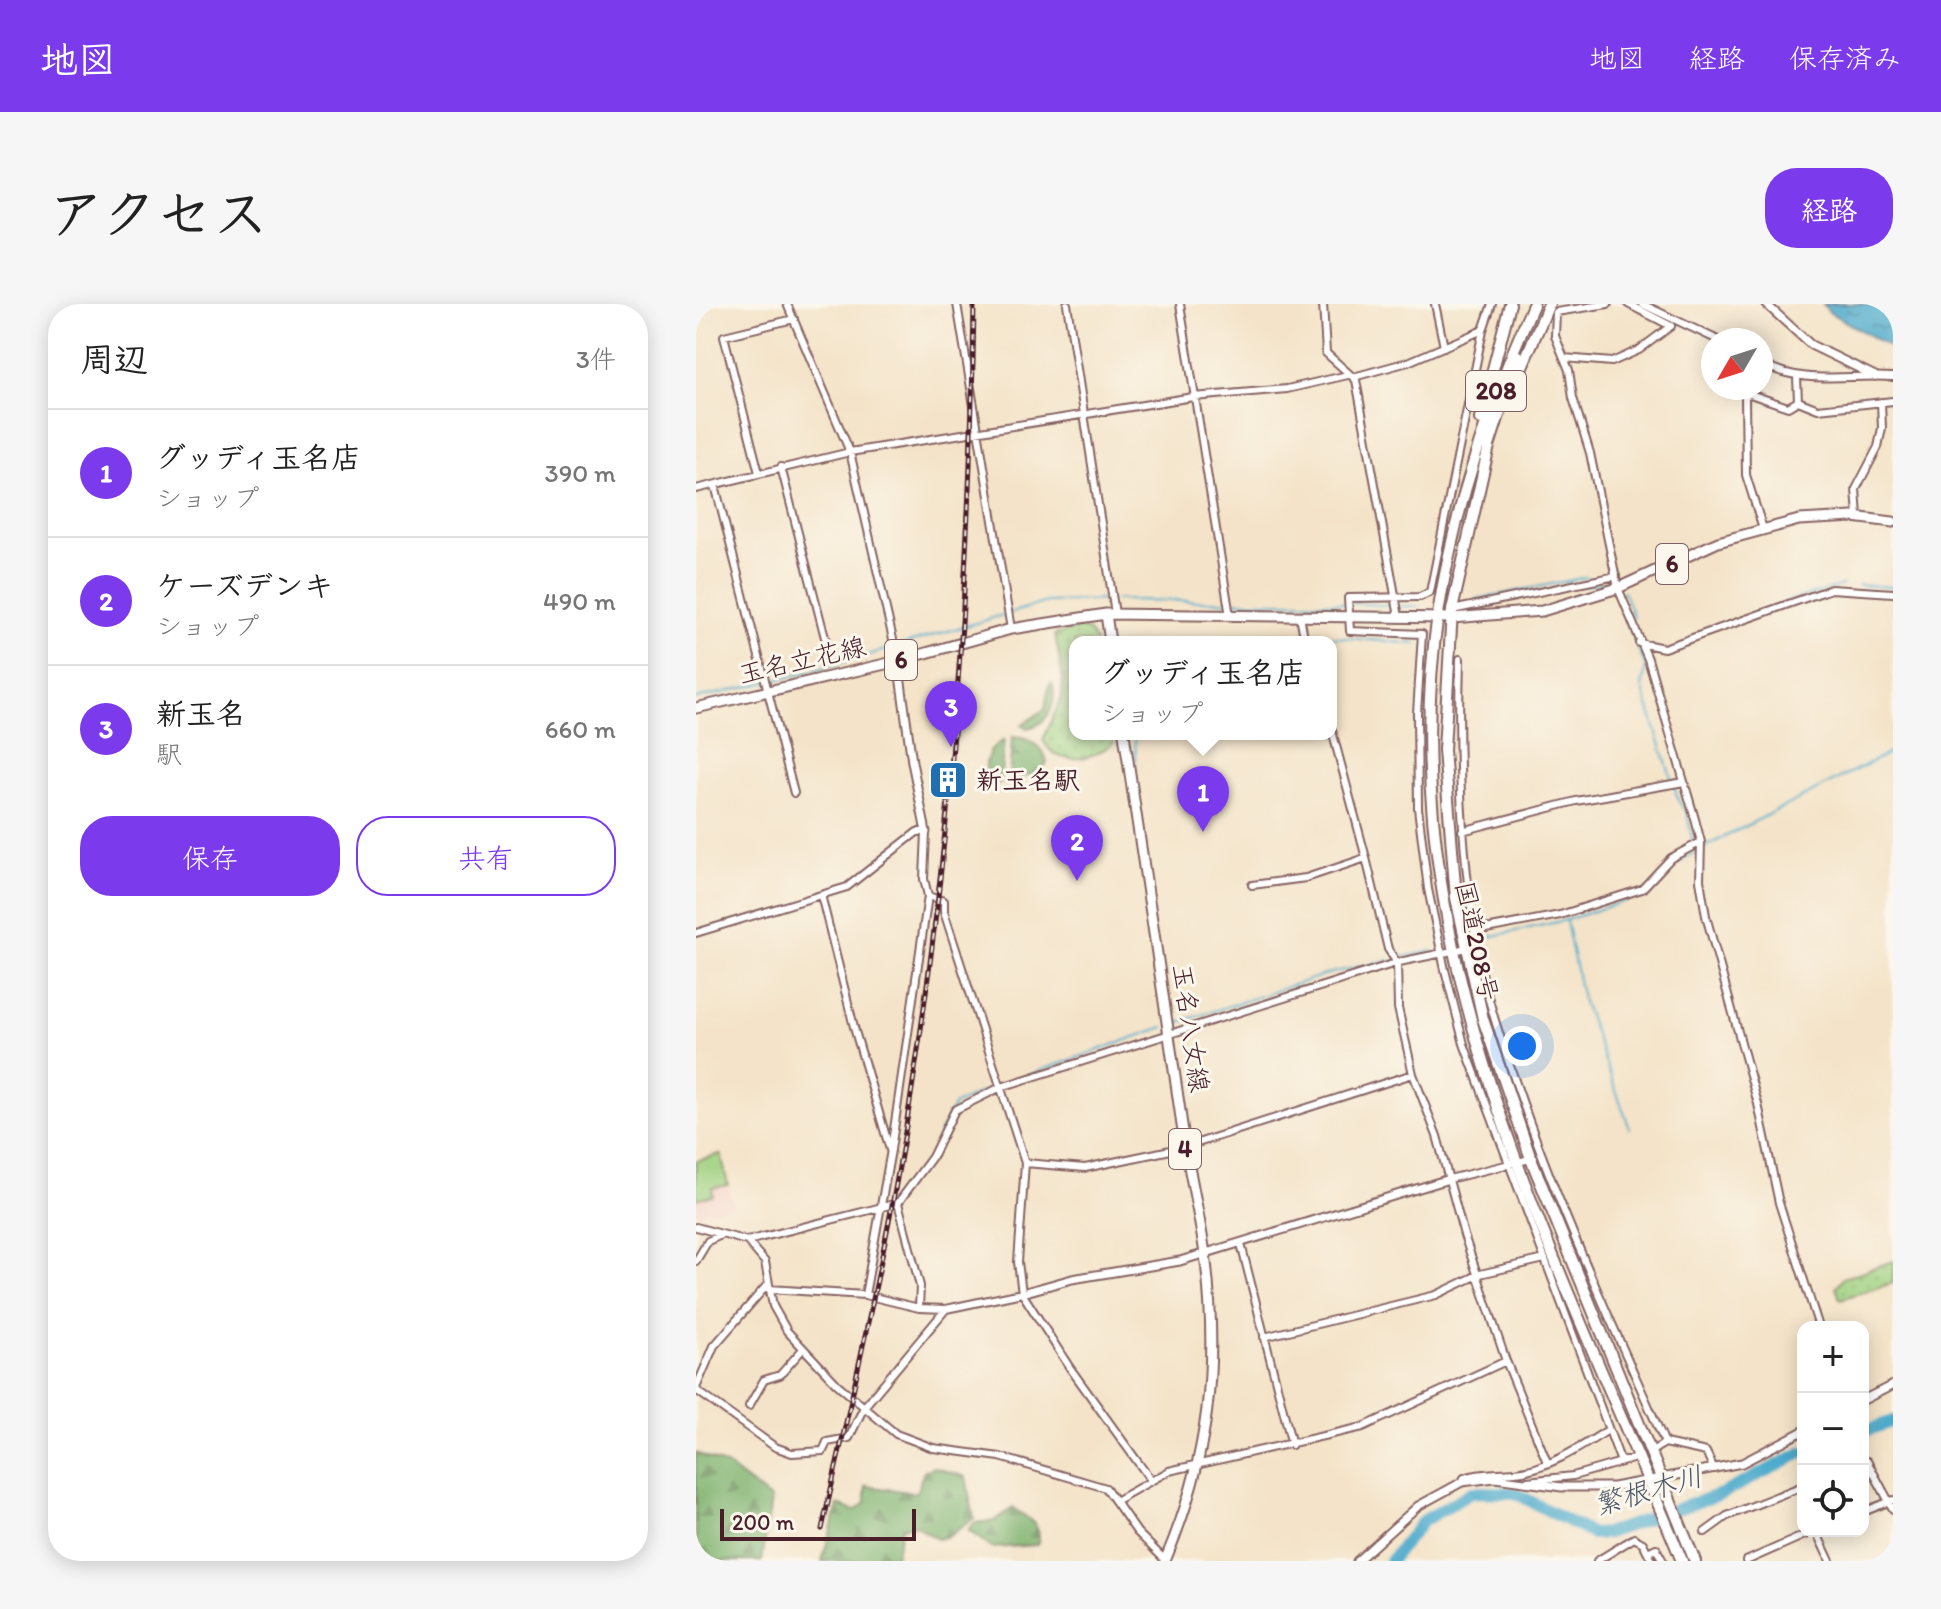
<!DOCTYPE html>
<html lang="ja">
<meta charset="utf-8">
<style>
:root{--surface:#fff;--page:#f6f6f6;--text:#222;--muted:#767676;--line:#e0e0e0;--accent:#7c3aed}
body{margin:0;font-family:Itim,"Klee One",sans-serif;background:var(--page);color:var(--text)}
.controls{position:absolute;right:24px;bottom:24px;display:grid;overflow:hidden;border-radius:16px;box-shadow:0 4px 20px #0003}
.controls button{width:72px;height:72px;display:grid;place-items:center;padding:0;border:0;border-bottom:2px solid var(--line);background:var(--surface);color:var(--text);font:40px sans-serif}
.compass{position:absolute;left:1005px;top:24px;width:72px;height:72px;border-radius:50%;background:var(--surface);box-shadow:0 4px 20px #0003;rotate:231deg}
.scale{position:absolute;left:24px;bottom:20px;width:196px;box-sizing:border-box;padding-left:8px;border:4px solid #4a1f2b;border-top:0;font-size:22px;line-height:28px;white-space:nowrap;color:#4a1f2b;-webkit-text-stroke:6px #fbf7ec;paint-order:stroke}
.you{position:absolute;left:826px;top:742px;width:28px;height:28px;margin:-20px;border:6px solid #fff;border-radius:50%;background:#1a73e8;box-shadow:0 0 0 12px #1a73e833}
.badge{display:grid;place-items:center;width:52px;height:52px;border-radius:50%;background:var(--accent);color:#fff;font-size:26px;font-weight:700}
.pin{position:absolute;translate:-50% -66px;filter:drop-shadow(0 2px 4px #0008)}
.pin::after{content:'';position:absolute;top:42px;width:28px;height:24px;background:inherit;clip-path:polygon(0 0,100% 0,50% 100%)}
.popup{position:absolute;left:373px;top:332px;width:268px;height:104px;box-sizing:border-box;display:grid;place-content:center;border-radius:16px;background:var(--surface);filter:drop-shadow(0 2px 6px #0005);font-size:26px;white-space:nowrap;color:var(--muted)}
.popup b{font-size:30px;color:var(--text)}
.popup::after{content:'';position:absolute;left:50%;top:100%;margin-left:-16px;border:16px solid transparent;border-top-color:var(--surface)}
.list{margin:0;padding:0;list-style:none}
h2{display:flex;justify-content:space-between;align-items:center;height:104px;margin:0;padding:0 32px;font-size:34px}
h2 small{font-size:26px;font-weight:400;color:var(--muted)}
.list li{display:grid;grid-template-columns:52px 1fr auto;gap:24px;align-items:center;box-sizing:border-box;height:128px;padding:0 32px;border-top:2px solid var(--line)}
.list b{display:block;font-size:30px;white-space:nowrap}
.list p{margin:0;font-size:26px;white-space:nowrap;color:var(--muted)}
.list em{font-size:26px;font-style:normal;color:var(--muted)}
.actions{display:flex;gap:16px;padding:24px 32px}
.actions a{flex:1;padding:18px 0;border:2px solid var(--accent);border-radius:32px;text-align:center;font-size:28px;color:var(--accent)}
.actions .main{background:var(--accent);color:#fff}
.icon{flex:none;width:44px;height:44px;fill:none;stroke:currentColor;stroke-width:2;stroke-linecap:round;stroke-linejoin:round}
.map{position:relative;flex:none;width:1197px;height:1257px;overflow:hidden;border-radius:32px}
header{display:flex;align-items:center;gap:48px;box-sizing:border-box;height:112px;padding:0 40px;background:var(--accent);color:#fff}
header strong{font-size:38px}
nav{display:flex;gap:44px;margin-inline-start:auto;font-size:28px}
.intro{display:flex;align-items:center;justify-content:space-between;box-sizing:border-box;height:192px;padding:0 48px}
h1{margin:0;font-size:56px}
.button{padding:20px 36px;border-radius:32px;background:var(--accent);color:#fff;font-size:28px;font-weight:700}
main{display:flex;gap:48px;padding:0 48px}
aside{flex:1;background:var(--surface);border-radius:32px;box-shadow:0 4px 20px #0003}
.map>svg:first-child{display:block}
</style>
<header>
<strong>地図</strong>
<nav><a>地図</a><a>経路</a><a>保存済み</a></nav>
</header>
<div class="intro"><h1>アクセス</h1><a class="button">経路</a></div>
<main>
<aside>
<h2>周辺<small>3件</small></h2>
<ul class="list">
<li><span class="badge">1</span><div><b>グッディ玉名店</b><p>ショップ</p></div><em>390 m</em></li>
<li><span class="badge">2</span><div><b>ケーズデンキ</b><p>ショップ</p></div><em>490 m</em></li>
<li><span class="badge">3</span><div><b>新玉名</b><p>駅</p></div><em>660 m</em></li>
</ul>
<div class="actions"><a class="main">保存</a><a>共有</a></div>
</aside>
<div class="map">
<svg width="1197" height="1257" viewBox="0 0 1197 1257">
<defs>
<pattern id="grass-dots" width="8" height="8" patternUnits="userSpaceOnUse" patternTransform="scale(2)"><rect width="8" height="8" fill="#9fd080"/><path d="M2 2h.1M6 6h.1" fill="none" stroke="#8ab26f" stroke-width="1.8" stroke-linecap="round"/></pattern>
<pattern id="forest-firs" width="22" height="20" patternUnits="userSpaceOnUse" patternTransform="scale(2)"><rect width="22" height="20" fill="#7fb26e"/><path d="M5 1l3.5 6h-7zM16 11l3.5 6h-7z" fill="#6a905b"/></pattern>
<pattern id="water-ripples" width="26" height="14" patternUnits="userSpaceOnUse" patternTransform="scale(2)"><rect width="26" height="14" fill="#4eabcc"/><path d="M2 4q2-2 4 0t4 0M15 11q2-2 4 0t4 0" fill="none" stroke="#438ba6"/></pattern>
</defs>
<rect width="100%" height="100%" fill="#fbf7ec"/>
<filter id="ink" filterUnits="userSpaceOnUse"><feTurbulence type="fractalNoise" baseFrequency=".0125" numOctaves="2"/><feDisplacementMap in="SourceGraphic" scale="16" xChannelSelector="R" yChannelSelector="G"/><feConvolveMatrix kernelMatrix="1 2 1 2 8 2 1 2 1" color-interpolation-filters="sRGB"/></filter>
<filter id="wash" filterUnits="userSpaceOnUse"><feTurbulence type="fractalNoise" baseFrequency=".006" numOctaves="4" result="noise"/><feDisplacementMap in="SourceGraphic" scale="32" xChannelSelector="R" yChannelSelector="G"/><feGaussianBlur stdDeviation="1.8" result="paint"/><feColorMatrix in="noise" values="0 0 0 0 0 0 0 0 0 0 0 0 0 0 0 0 0 1.4 0 .05"/><feComposite in="paint" operator="in"/></filter>
<g filter="url(#wash)">
<rect width="100%" height="100%" fill="#f4e3c8"/>
<!-- built -->
<path fill="#f6d1c5" d="M 32,881 L 37,902 L 0,910 L 0,895 L 16,891 L 15,884 Z"/>
<!-- grass -->
<path fill="url(#grass-dots)" stroke="#747856" stroke-width="2" d="M 387,324 L 393,327 L 400,338 L 379,338 L 379,430 L 417,430 L 418,438 C 397,456 362,465 347,436 L 366,393 L 367,374 L 359,330 Z
M 1197,957 L 1197,979 L 1144,995 L 1140,983 L 1147,974 Z"/>
<!-- forest -->
<path fill="url(#forest-firs)" stroke="#64684c" stroke-width="2" d="M 356,379 C 362,399 352,421 331,424 L 326,421 L 349,405 L 353,381 Z
M 316,433 C 331,433 347,441 351,458 L 345,468 L 313,476 Z
M 308,436 L 304,480 L 293,475 C 285,458 293,444 308,436 Z
M 0,1149 L 31,1162 L 75,1196 L 66,1257 L 0,1257 Z
M 238,1163 L 270,1173 L 278,1214 L 253,1232 L 241,1235 L 219,1221 L 206,1223 L 198,1257 L 126,1257 L 142,1201 L 159,1207 L 170,1199 L 170,1182 L 220,1189 L 228,1167 Z
M 317,1204 C 330,1213 349,1222 341,1241 L 296,1244 L 272,1226 L 278,1219 L 298,1217 Z"/>
<!-- pitch -->
<path fill="#9fd080" stroke="#747856" stroke-width="2" d="M 25,850 L 32,881 L 16,884 L 17,891 L 0,895 L 0,857 Z"/>
<!-- water -->
<path fill="url(#water-ripples)" stroke="#4c657c" stroke-width="2" d="M 1127,0 L 1197,0 L 1197,45 L 1133,8 Z"/>
<g fill="none" stroke-linecap="round" stroke-linejoin="round">
<!-- stream -->
<path stroke="#4eabcc" stroke-width="2" d="M 1162,281 L 1197,283
M 886,282 L 914,277
M 927,287 L 937,312
M 781,295 L 891,273
M 420,296 L 649,299
M 656,299 L 697,302
M 1087,299 L 1147,281
M 704,302 L 725,303
M 925,304 L 950,363 L 946,383 L 983,498 L 991,509 L 997,539
M 609,338 L 639,333 L 721,340
M 202,342 L 351,298 L 414,296
M 0,395 L 117,367 L 196,344
M 439,430 L 440,456
M 870,617 L 886,695 L 934,825
M 784,635 L 870,616 L 954,589 L 973,565 L 999,548 L 1197,447
M 701,654 L 737,647
M 474,721 L 635,669 L 694,656
M 312,778 L 468,723
M 242,831 L 258,801 L 302,781"/>
<!-- river -->
<path stroke="#4eabcc" stroke-width="12" d="M 1167,1128 L 1197,1117
M 694,1257 L 727,1217 L 776,1188 L 819,1189 L 896,1230 L 911,1229 L 1025,1190 L 1107,1148"/>
</g>
</g>
<g filter="url(#ink)">
<g fill="none" stroke-linecap="round" stroke-linejoin="round">
<!-- minor casing -->
<g stroke="#866462" stroke-width="10">
<path id="minor" d="M 91,0 L 154,148 L 202,357
M 261,0 L 315,325
M 371,0 L 419,310
M 484,0 L 534,312
M 627,0 L 630,49 L 660,76 L 703,313
M 739,0 L 748,43
M 796,0 L 787,26 L 734,288 L 724,293 L 652,294 L 654,327 L 726,330 L 721,409 L 722,504 L 732,585 L 749,666 L 768,740 L 925,1158
M 912,0 L 860,8 L 859,32 L 873,66 L 877,94 L 894,149 L 922,284 L 952,355 L 999,515 L 1005,538 L 1004,576 L 1010,612 L 1062,800 L 1083,899 L 1123,1023
M 932,0 L 975,22
M 946,0 L 1022,36
M 868,54 L 916,58 L 943,46 L 975,22
M 1065,59 C 1107,82 1151,70 1197,73
M 1101,73 L 1102,97
M 660,76 L 661,72 L 712,58 L 787,26
M 1102,97 L 1122,105 L 1197,97
M 85,163 L 134,353
M 63,169 L 28,32 L 98,15
M 19,181 L 98,489
M 0,185 L 154,148 L 497,93 L 591,85 L 652,71
M 1162,213 L 1160,185 L 1182,143 L 1186,124 L 1185,98
M 1067,225 L 1050,171 L 1049,92 L 1054,90 L 1092,103 L 1102,97
M 756,306 L 920,272
M 604,312 L 609,338
M 943,339 L 968,344 L 1135,285 L 1197,289
M 764,355 C 761,452 765,544 780,640 C 789,691 807,742 824,791 C 865,910 918,1024 969,1139
M 635,423 L 670,554
M 766,527 L 880,497 L 988,478
M 556,581 L 610,574 L 670,554 L 692,645 L 701,659 L 702,704 L 717,770 L 741,832 L 768,931 L 810,1057 L 851,1158
M 125,591 L 159,727 L 194,846
M 232,592 L 248,597 L 248,608 L 329,859 L 322,958 L 326,989 L 374,1064 L 454,1175
M 779,627 L 864,611 L 946,585 L 975,554 L 1005,538
M 0,629 L 151,583 L 221,528 L 230,528 L 228,575 L 232,592 L 195,846 L 169,991
M 329,859 L 389,864 L 489,843 L 717,770
M 753,875 L 838,854
M 202,899 L 224,982 L 223,1004
M 0,923 L 51,937 L 202,899 L 236,853 L 259,806 L 305,783 L 703,658 L 781,642
M 51,937 L 69,958 L 77,1002 L 91,1027 L 141,1080 L 200,1130 L 237,1144 L 304,1153 L 410,1184 L 441,1228 L 469,1256
M 545,940 L 596,1141
M 0,957 L 12,937 L 23,932
M 73,985 L 169,991 L 223,1004 L 250,1005 L 326,989
M 568,1033 L 740,991 L 784,970 L 849,955
M 0,1084 L 18,1042 L 72,980
M 0,1086 L 79,1143 L 96,1149 L 127,1147 L 131,1138 L 153,1134 L 168,1103 L 250,1005
M 53,1102 L 68,1076 L 84,1071 L 106,1046
M 959,1145 L 969,1139 L 1010,1148 L 1018,1165
M 1167,1158 L 1171,1157 L 1197,1205
M 831,1177 L 877,1172 L 936,1155
M 766,1178 L 768,1174 C 785,1168 801,1170 819,1168 C 852,1165 885,1143 912,1126
M 419,1197 L 473,1167 L 667,1123 L 810,1057
M 1167,1208 L 1197,1196
M 1120,1227 L 1134,1257
M 1009,1228 L 1031,1212 L 1107,1182
M 954,1247 L 960,1244 L 967,1257
M 901,1257 L 938,1234 L 947,1239 L 956,1257
M 1050,1257 L 1118,1227"/>
</g>
<!-- tertiary casing -->
<g stroke="#866462" stroke-width="11">
<path id="tertiary" d="M 1070,0 L 1115,41 L 1179,72
M 202,357 L 216,458 L 230,528
M 326,989 L 376,975 L 484,957 L 753,875
M 1167,1096 L 1197,1081
M 661,1257 L 722,1202 L 766,1178 L 799,1174 L 866,1183 L 917,1183 L 1046,1159 L 1107,1127"/>
</g>
<!-- primary casing -->
<g stroke="#866462" stroke-width="13">
<path id="primary" d="M 410,310 L 414,338
M 0,404 L 202,357 L 315,325 L 410,310 L 756,314 L 846,307 L 922,284 L 1022,238 L 1103,216 L 1157,213 L 1197,218
M 428,430 C 447,556 466,681 484,807 C 490,855 502,902 509,950 C 523,1061 513,1154 469,1257"/>
</g>
<!-- trunk casing -->
<g stroke="#866462" stroke-width="14">
<path id="trunk" d="M 837,1 C 793,101 759,201 742,310 C 692,644 864,958 986,1257
M 822,52 L 793,142 L 756,306 L 748,446 L 760,594 L 787,715 L 835,855 L 999,1257
M 821,74 L 853,0
M 784,115 L 814,0"/>
</g>
<!-- minor -->
<use href="#minor" stroke="#fff" stroke-width="6"/>
<!-- tertiary -->
<use href="#tertiary" stroke="#fff" stroke-width="7"/>
<!-- primary -->
<use href="#primary" stroke="#fff" stroke-width="9"/>
<!-- trunk -->
<use href="#trunk" stroke="#fff" stroke-width="10"/>
<!-- rail casing -->
<g stroke="#4a1f2b" stroke-width="5">
<path id="rail" d="M 126,1225 C 151,1114 177,1003 198,891 C 252,597 274,298 278,0"/>
</g>
<!-- rail -->
<use href="#rail" stroke="#fbf7ec" stroke-width="2" stroke-dasharray="6" stroke-linecap="butt"/>
</g>
</g>
<!-- icons -->
<defs>
<g id="building-square" transform="scale(2)"><rect x="-9" y="-9" width="18" height="18" rx="4" fill="#1f6fb2" stroke="#fbf7ec"/><path d="M-4-6H4V6H1V3H-1V6H-4ZM-2.5-4.3h1.7v1.8h-1.7ZM.8-4.3h1.7v1.8H.8ZM-2.5-1h1.7V.8h-1.7ZM.8-1h1.7V.8H.8Z" fill="#fff"/></g>
</defs>
<g fill-rule="evenodd">
<use href="#building-square" x="252" y="476"/>
</g>
<g text-anchor="middle" stroke-width="6" stroke-linejoin="round" paint-order="stroke">
<!-- shield labels -->
<g fill="#fbf7ec" stroke="#7f6065" stroke-width="2">
<rect x="770" y="67" width="60" height="40" rx="6"/>
<rect x="960" y="240" width="32" height="40" rx="6"/>
<rect x="189" y="336" width="32" height="40" rx="6"/>
<rect x="473" y="825" width="32" height="40" rx="6"/>
</g>
<g font-size="24" font-weight="bold" fill="#4a1f2b">
<text x="800" y="95">208</text>
<text x="976" y="268">6</text>
<text x="205" y="364">6</text>
<text x="489" y="853">4</text>
</g>
<!-- street labels -->
<g font-size="26" fill="#4a1f2b" stroke="#fbf7ec">
<text transform="translate(106 356) rotate(-13)" y="9">玉名立花線</text>
<text transform="translate(781 637) rotate(78)" y="9">国道208号</text>
<text transform="translate(495 724) rotate(82)" y="9">玉名八女線</text>
</g>
<!-- poi labels -->
<g font-size="26" font-weight="bold" fill="#4a1f2b" stroke="#fbf7ec" text-anchor="start">
<text x="280" y="485">新玉名駅</text>
</g>
<!-- water labels -->
<g font-size="28" font-style="italic" fill="#4c576b" stroke="#fbf7ec">
<text transform="translate(952 1186) rotate(-16)" y="10">繁根木川</text>
</g>
</g>
</svg>
<div class="controls">
<button>+</button>
<button>−</button>
<button><svg class="icon" aria-label="locate" viewBox="0 0 24 24"><circle cx="12" cy="12" r="6"/><path d="M12 2v4M12 18v4M2 12h4M18 12h4"/></svg></button>
</div>
<svg class="compass" viewBox="-18 -18 36 36"><path d="M0-13l5 13h-10z" fill="#e53935"/><path d="M0 13l5-13h-10z" fill="#767676"/></svg>
<div class="scale">200 m</div>
<div class="you"></div>
<div class="pin badge" style="left:507px;top:528px">1</div>
<div class="popup"><b>グッディ玉名店</b>ショップ</div>
<div class="pin badge" style="left:381px;top:577px">2</div>
<div class="pin badge" style="left:255px;top:443px">3</div>
</div>
</main>
